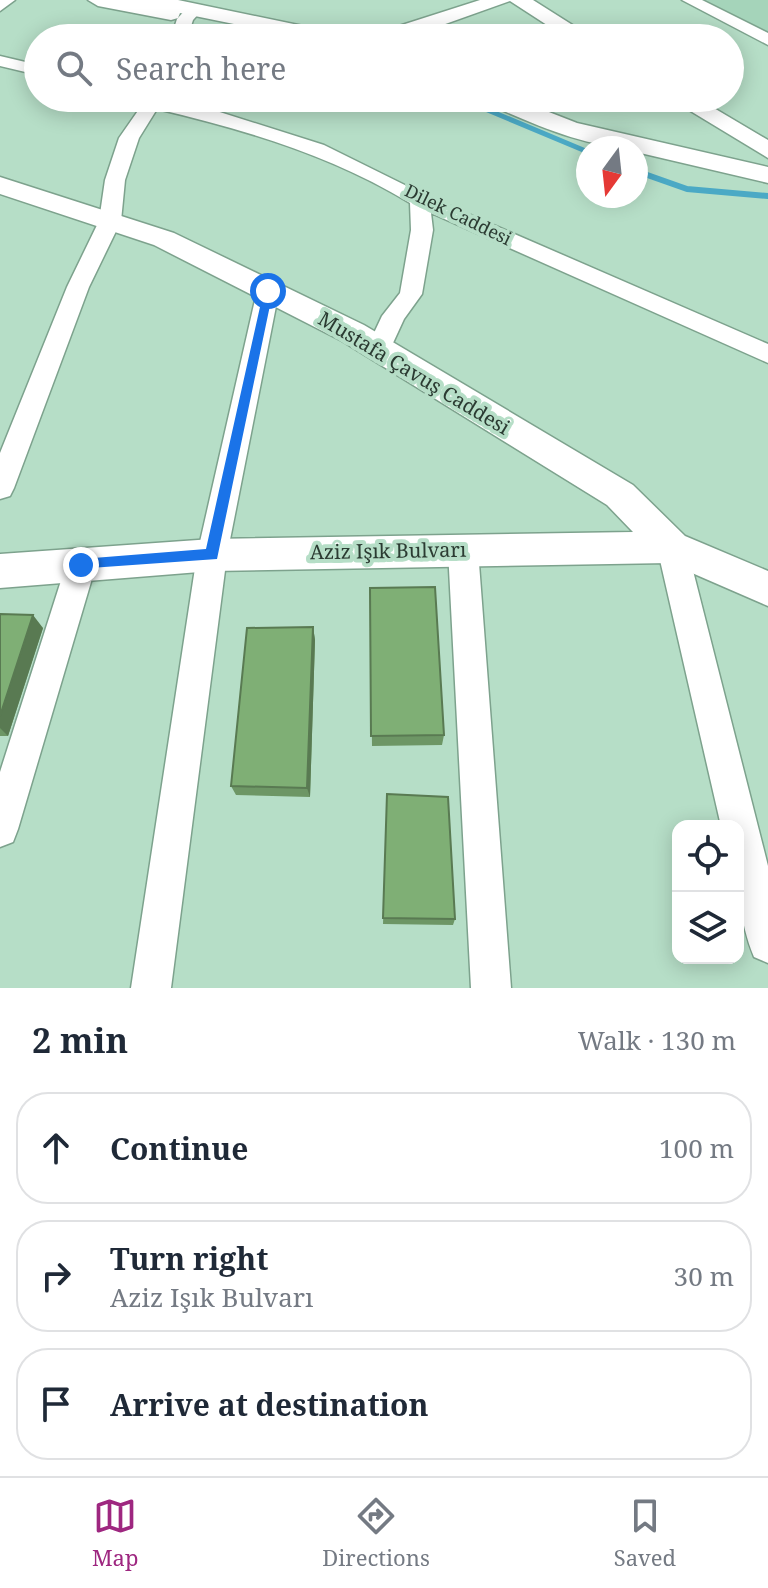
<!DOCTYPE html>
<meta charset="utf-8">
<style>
:root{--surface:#fff;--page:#f6f6f7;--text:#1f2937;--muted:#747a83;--line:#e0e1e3;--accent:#9e2780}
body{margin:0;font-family:"Noto Serif",serif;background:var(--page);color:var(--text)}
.controls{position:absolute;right:24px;bottom:24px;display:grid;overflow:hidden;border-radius:16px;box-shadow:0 4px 20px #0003}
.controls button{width:72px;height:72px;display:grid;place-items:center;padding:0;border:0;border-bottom:2px solid var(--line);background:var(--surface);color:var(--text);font:40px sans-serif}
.compass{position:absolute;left:576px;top:136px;width:72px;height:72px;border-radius:50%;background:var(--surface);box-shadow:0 4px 20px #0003;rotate:195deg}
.stop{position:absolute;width:24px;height:24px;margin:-18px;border:6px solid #1a73e8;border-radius:50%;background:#fff}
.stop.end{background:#1a73e8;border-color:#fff;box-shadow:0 2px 8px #0008}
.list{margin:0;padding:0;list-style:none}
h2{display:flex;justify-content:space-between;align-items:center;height:104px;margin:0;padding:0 32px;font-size:34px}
h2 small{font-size:26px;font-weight:400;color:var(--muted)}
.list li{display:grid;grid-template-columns:52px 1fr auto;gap:24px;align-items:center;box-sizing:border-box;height:112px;margin:0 16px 16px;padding:0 16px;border:2px solid var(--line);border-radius:32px}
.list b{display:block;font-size:30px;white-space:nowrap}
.list p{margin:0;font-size:26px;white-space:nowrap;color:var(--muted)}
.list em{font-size:26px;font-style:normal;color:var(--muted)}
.icon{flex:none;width:44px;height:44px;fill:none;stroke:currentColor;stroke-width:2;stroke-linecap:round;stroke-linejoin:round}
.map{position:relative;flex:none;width:768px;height:988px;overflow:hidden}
.search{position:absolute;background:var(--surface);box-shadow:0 4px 20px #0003;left:24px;right:24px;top:24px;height:88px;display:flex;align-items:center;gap:20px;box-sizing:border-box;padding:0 28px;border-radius:44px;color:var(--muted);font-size:30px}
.sheet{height:488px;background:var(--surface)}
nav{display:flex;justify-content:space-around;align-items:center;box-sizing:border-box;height:112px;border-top:2px solid var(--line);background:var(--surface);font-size:22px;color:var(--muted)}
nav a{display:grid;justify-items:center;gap:4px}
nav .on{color:var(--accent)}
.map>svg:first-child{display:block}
</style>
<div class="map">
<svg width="768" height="988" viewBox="0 0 768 988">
<rect width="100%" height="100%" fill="#b6dec7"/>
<!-- built -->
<path fill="#a5d4ba" d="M 700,0 L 768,0 L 768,36 Z"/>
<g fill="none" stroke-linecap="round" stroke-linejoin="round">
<!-- stream-far1 -->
<path stroke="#4ba9c5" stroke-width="5" d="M 270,31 L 296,38
M 459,98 L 588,152"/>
<!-- stream -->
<path stroke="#4ba9c5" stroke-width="6" d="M 636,171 L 687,189 L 768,196"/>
<!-- minor casing -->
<g stroke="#7da28d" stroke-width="3">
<path id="minor" d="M 0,0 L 15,0 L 0,11 Z
M 682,0 L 702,0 L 768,33 L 768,45 Z
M 189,6 L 203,9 L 193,20 L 187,38 L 171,38 L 177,19 Z
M 0,56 L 38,65 L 38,75 L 0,66 Z
M 132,98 L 164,98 L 207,108 L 324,145 L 427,196 L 768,344 L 768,363 L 431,213 L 433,230 L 422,294 L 404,319 L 387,356 L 369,356 L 366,350 L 382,316 L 400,293 L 411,230 L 410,203 C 331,155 246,130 157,109 L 139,138 L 125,180 L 121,221 L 89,287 L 14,488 L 10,496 L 0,499 L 0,453 L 67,287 L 99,221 L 105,180 L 119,138 L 142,105 Z
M 268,283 L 279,291 L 227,555 L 171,988 L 131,988 L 197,555 L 257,291 Z
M 672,535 L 682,538 L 687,547 L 768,866 L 768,963 L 754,957 C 736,914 738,871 738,826 L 721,826 L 657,547 L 662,538 Z
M 463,538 L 473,541 L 478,550 L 511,988 L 471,988 L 448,550 L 453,541 Z
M 81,552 L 92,556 L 96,565 L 18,829 L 13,842 L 0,847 L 0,772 L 66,565 L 70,556 Z"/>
</g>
<!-- tertiary casing -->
<g stroke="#7da28d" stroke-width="3">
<path id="tertiary" d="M 88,0 L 178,0 L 332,32 L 343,38 L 302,38 L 180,13 L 178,18 L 171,20 L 98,6 Z
M 480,0 L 533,0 L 593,38 L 567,38 L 510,1 L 406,38 L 374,38 L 377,33 Z
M 481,98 L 513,98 L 577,123 L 768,167 L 768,183 L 636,152 L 636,148 C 583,148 533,123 485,103 Z
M 669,98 L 697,98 L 768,140 L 768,158 Z
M 0,177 L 174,233 L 364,325 L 633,485 L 685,536 L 768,571 L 768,606 L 669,563 L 212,571 L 0,588 L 0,554 L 212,539 L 633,532 L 607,505 L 342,341 L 154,245 L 0,194 Z"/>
</g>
<!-- minor -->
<use href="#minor" fill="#fff" fill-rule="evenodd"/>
<!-- tertiary -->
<use href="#tertiary" fill="#fff" fill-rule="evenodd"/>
</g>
<!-- wall -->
<path fill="#6d9665" d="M 370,588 L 444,735 L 442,745 L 372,746 Z
M 0,614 L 43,628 L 8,736 L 0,736 Z
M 313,627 L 315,640 L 310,797 L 236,795 L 231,786 Z
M 387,794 L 455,919 L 453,925 L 383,924 Z"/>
<!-- shaded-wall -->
<path fill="#597a52" d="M 33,615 L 43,628 L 8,736 L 0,728 L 0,716 Z
M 313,627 L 315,640 L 310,797 L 307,788 Z"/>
<!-- building -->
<path fill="#7faf75" stroke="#597a52" stroke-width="2" d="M 435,587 L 444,735 L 371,736 L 370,588 Z
M 0,614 L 33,615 L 0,716 Z
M 313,627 L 307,788 L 231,786 L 247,628 Z
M 387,794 L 448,797 L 455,919 L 383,918 Z"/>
<!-- route -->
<path fill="#1a73e8" d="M 264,289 L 273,291 L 217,559 L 76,569 L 74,565 L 81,559 L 206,549 Z"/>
<g text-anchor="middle" stroke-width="8" stroke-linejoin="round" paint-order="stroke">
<!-- far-street labels -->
<g font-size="18" fill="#2b3b32" stroke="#b6dec7">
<text transform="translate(458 215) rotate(26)" y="6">Dilek Caddesi</text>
</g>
<!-- street labels -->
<g font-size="20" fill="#2b3b32" stroke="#b6dec7">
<text transform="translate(414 373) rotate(31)" y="7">Mustafa Çavuş Caddesi</text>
<text transform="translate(388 551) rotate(-1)" y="7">Aziz Işık Bulvarı</text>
</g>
</g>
</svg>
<div class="controls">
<button><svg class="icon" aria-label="locate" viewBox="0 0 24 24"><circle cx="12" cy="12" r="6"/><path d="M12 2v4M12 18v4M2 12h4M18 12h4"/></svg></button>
<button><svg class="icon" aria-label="layers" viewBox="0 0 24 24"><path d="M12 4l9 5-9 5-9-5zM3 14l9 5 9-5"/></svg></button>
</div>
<svg class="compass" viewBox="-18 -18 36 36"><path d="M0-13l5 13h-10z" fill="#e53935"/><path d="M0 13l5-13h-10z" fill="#747a83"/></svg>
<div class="stop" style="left:268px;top:291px"></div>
<div class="stop end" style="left:81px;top:565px"></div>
<div class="search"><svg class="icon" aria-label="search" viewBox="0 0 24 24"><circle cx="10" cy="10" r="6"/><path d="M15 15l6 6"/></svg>Search here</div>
</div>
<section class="sheet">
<h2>2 min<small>Walk · 130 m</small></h2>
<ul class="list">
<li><svg class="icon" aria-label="ahead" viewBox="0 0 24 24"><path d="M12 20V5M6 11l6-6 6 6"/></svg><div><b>Continue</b></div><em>100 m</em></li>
<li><svg class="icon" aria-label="right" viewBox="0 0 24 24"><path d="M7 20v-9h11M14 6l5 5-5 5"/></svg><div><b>Turn right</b><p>Aziz Işık Bulvarı</p></div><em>30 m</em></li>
<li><svg class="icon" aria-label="arrive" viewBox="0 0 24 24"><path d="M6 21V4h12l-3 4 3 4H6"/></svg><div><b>Arrive at destination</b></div></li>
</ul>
</section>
<nav>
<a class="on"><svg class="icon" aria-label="map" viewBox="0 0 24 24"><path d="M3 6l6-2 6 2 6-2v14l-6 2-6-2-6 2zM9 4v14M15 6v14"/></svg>Map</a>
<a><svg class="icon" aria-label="directions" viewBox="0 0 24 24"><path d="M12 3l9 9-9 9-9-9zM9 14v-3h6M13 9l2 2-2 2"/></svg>Directions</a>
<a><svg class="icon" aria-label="saved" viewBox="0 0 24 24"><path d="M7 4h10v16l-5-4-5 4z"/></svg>Saved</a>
</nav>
